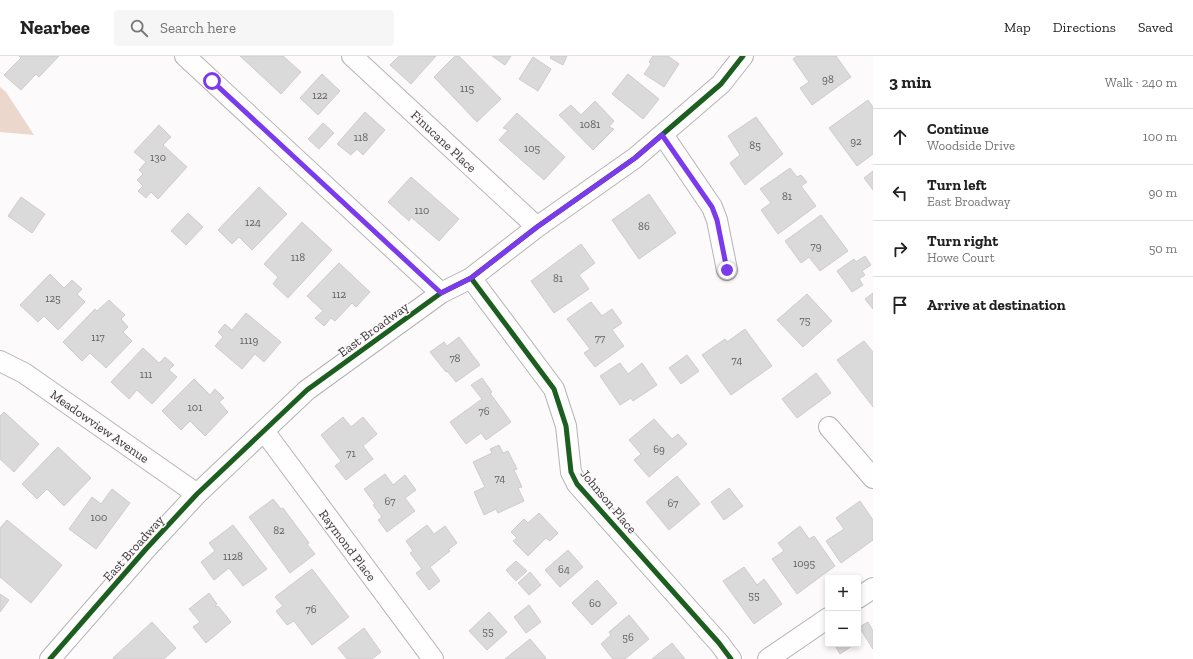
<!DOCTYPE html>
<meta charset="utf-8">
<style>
:root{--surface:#fff;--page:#f6f6f6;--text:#222;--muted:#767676;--line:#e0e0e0}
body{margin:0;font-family:"Zilla Slab",serif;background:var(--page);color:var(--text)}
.controls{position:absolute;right:12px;bottom:12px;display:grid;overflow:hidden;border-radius:4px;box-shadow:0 2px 6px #0003}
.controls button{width:36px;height:36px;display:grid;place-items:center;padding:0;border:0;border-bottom:1px solid var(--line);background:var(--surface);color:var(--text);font:20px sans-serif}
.stop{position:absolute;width:12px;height:12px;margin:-9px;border:3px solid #7c3aed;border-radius:50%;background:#fff}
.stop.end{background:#7c3aed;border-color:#fff;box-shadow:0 1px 4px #0008}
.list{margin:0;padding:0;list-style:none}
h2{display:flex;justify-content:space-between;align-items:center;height:52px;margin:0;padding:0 16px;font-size:17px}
h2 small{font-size:13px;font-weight:400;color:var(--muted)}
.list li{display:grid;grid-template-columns:26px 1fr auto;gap:12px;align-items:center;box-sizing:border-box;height:56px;padding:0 16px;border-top:1px solid var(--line)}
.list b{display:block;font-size:15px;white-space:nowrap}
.list p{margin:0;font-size:13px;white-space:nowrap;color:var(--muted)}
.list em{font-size:13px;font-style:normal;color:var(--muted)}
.icon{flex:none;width:22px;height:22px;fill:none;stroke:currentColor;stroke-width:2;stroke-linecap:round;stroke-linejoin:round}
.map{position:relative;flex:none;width:873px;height:603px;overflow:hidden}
header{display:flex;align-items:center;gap:24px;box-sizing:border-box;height:56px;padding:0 20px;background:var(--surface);border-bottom:1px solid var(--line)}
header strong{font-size:19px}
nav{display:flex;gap:22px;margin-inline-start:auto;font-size:14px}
.search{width:280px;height:36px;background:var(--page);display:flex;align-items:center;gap:10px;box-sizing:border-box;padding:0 14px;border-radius:4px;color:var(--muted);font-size:15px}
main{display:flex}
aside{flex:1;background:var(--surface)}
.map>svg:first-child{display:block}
</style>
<header>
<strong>Nearbee</strong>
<div class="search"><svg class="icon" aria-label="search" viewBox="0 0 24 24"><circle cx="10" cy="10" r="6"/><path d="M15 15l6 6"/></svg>Search here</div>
<nav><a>Map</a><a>Directions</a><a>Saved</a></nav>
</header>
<main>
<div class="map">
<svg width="873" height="603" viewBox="0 0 873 603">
<rect width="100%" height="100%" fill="#fdfafb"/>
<!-- forest -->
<path fill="#ebd7cb" d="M 0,31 L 6,36 L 34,79 L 0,76 Z"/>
<!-- building -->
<path fill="#dbdadb" stroke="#cecccd" d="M 19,0 L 59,0 L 39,21 L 36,18 L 21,34 L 4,19 L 21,2 Z
M 240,0 L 283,0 L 301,16 L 281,38 Z
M 399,0 L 436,0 L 411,28 L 390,9 Z
M 455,0 L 459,0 L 501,43 L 477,66 L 434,21 Z
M 492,0 L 511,0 L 505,9 Z
M 551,0 L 567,0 L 563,9 L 550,2 Z
M 653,0 L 668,0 L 679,8 L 664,31 L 644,18 L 651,8 L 649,6 Z
M 797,0 L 836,0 L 851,21 L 812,49 L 800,32 L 809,26 L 793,3 Z
M 533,1 L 551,13 L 538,35 L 519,23 Z
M 322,18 L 340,35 L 318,59 L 300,42 Z
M 628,18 L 659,43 L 643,63 L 612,38 Z
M 868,44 L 873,51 L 873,98 L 857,110 L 829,72 Z
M 595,45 L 614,65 L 609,71 L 614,73 L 593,94 L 559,59 L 571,49 L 581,59 Z
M 365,56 L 385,74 L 363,99 L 357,93 L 351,99 L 337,88 Z
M 517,57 L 565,101 L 544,124 L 499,84 L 508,74 L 503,72 Z
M 756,61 L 783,98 L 745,129 L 730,107 L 740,99 L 728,80 Z
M 323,67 L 334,77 L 319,93 L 308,83 Z
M 159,69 L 171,81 L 163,89 L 187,111 L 158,143 L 151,136 L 146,142 L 138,135 L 143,130 L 137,124 L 143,118 L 139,114 L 146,106 L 134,96 Z
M 790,112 L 797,121 L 801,119 L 807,126 L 801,130 L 816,150 L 778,178 L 761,154 L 771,147 L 760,133 Z
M 873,115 L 873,134 L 864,122 Z
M 411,121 L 459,163 L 439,185 L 411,161 L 409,165 L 388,146 Z
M 259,131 L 287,158 L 252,194 L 239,181 L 232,188 L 218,174 Z
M 649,138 L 676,177 L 639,203 L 612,164 Z
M 21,141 L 45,158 L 32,177 L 8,160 Z
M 188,157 L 203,171 L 186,189 L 171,175 Z
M 821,159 L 848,195 L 820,215 L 809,201 L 801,207 L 785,185 Z
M 302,166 L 332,194 L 288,242 L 273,228 L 278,221 L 264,208 Z
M 581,188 L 595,207 L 579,219 L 589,233 L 554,257 L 531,225 Z
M 865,200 L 871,209 L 862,215 L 865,219 L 859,223 L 863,229 L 852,236 L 837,215 L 854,203 L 856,206 Z
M 339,207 L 370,236 L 356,251 L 352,247 L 335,265 L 331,262 L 324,270 L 315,262 L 323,255 L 307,240 Z
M 50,218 L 64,232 L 72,224 L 82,233 L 77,238 L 85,246 L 58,274 L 44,260 L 38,266 L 20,249 Z
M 873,237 L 873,253 L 865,243 Z
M 807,238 L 832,265 L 803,291 L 777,264 Z
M 109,244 L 125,259 L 121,263 L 128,271 L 123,276 L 132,285 L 106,312 L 90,297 L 82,305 L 63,286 L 95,253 L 97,255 Z
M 591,246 L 602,260 L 612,253 L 622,267 L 612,274 L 624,290 L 595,311 L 584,297 L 590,293 L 567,263 Z
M 246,257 L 281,286 L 264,306 L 255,298 L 242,313 L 215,290 L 223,281 L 218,276 L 225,268 L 232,274 Z
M 745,273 L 772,310 L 731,339 L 702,299 L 725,283 L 727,286 Z
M 459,281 L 480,309 L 456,326 L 447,315 L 446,316 L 430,296 L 444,286 L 447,290 Z
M 864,285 L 873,296 L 873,351 L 837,304 Z
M 143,292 L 159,307 L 165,301 L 174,309 L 169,314 L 177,321 L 152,348 L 137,334 L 129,343 L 111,326 Z
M 687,299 L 699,315 L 681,328 L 669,312 Z
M 620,307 L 628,318 L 642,307 L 657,329 L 633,345 L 631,342 L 620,349 L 600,320 Z
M 816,317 L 831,337 L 797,362 L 782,343 Z
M 482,322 L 492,336 L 490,337 L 511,366 L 486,384 L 481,377 L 466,388 L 450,366 L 482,343 L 471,329 Z
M 194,323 L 210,339 L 215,333 L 224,342 L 219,346 L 228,356 L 205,380 L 190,365 L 181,374 L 162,355 Z
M 4,356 L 39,388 L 14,416 L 0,403 L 0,360 Z
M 343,361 L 351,371 L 363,361 L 377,378 L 363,390 L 373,403 L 346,424 L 335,410 L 341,405 L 321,379 Z
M 654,363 L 672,383 L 678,378 L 687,388 L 649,421 L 634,404 L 641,398 L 629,384 Z
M 499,389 L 503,397 L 508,395 L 517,413 L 514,414 L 522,431 L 518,432 L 524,445 L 498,457 L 496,453 L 484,459 L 474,436 L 485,431 L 473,406 L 492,397 L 490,393 Z
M 58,391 L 91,422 L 64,450 L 47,433 L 37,443 L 22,428 Z
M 385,418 L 393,429 L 405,419 L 416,434 L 405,442 L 415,455 L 387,476 L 378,464 L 382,461 L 373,449 L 375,448 L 364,433 Z
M 677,420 L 700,448 L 669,474 L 646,446 Z
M 729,432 L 743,450 L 724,464 L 711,446 Z
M 112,433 L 130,447 L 96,493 L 69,473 L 92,441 L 101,448 Z
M 273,443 L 281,453 L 283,452 L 309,487 L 307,488 L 315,498 L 290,517 L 249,461 Z
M 860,445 L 873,464 L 873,484 L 841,507 L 826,485 L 844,473 L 836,462 Z
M 539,457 L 558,477 L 550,485 L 546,482 L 528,500 L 513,485 L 517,482 L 511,476 L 524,463 L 528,467 Z
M 7,464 L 62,509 L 31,547 L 0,521 L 0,472 Z
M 233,469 L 267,513 L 243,530 L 229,512 L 214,524 L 201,506 L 215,495 L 209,487 Z
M 427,469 L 434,478 L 445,470 L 457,487 L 448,494 L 450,495 L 430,511 L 440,525 L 429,534 L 416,517 L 422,513 L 410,497 L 413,495 L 406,485 Z
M 800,470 L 809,483 L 814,480 L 835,510 L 797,538 L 772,503 L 784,495 L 778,487 Z
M 568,494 L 583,511 L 560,531 L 545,514 Z
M 516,505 L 527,515 L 516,525 L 506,514 Z
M 744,511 L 757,529 L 764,523 L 782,548 L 754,568 L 723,525 Z
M 312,513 L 349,561 L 312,589 L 294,565 L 287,569 L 276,555 L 283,550 L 275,541 Z
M 530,516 L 541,529 L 529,539 L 518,527 Z
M 597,524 L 617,547 L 592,569 L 572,547 Z
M 209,537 L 217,548 L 215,550 L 216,551 L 218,550 L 231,566 L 206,587 L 193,571 L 200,566 L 189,553 Z
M 0,538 L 9,544 L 0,556 Z
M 529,549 L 541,566 L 526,577 L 514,561 Z
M 489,556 L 507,576 L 487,594 L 469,575 Z
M 629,559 L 649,583 L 625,603 L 613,603 L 601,588 L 611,579 L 609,576 Z
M 152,566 L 176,592 L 164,603 L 114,603 L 113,602 Z
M 868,566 L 873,575 L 873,593 L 859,571 Z
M 364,572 L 381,596 L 372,603 L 347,603 L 338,592 Z
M 530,583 L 546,602 L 544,603 L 505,603 Z
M 672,587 L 685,603 L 652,603 Z
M 834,588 L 855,588 L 840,598 Z"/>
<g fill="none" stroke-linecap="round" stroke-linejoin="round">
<!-- street casing -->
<g stroke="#b6b3b4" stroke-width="22">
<path id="street" d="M 185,0 L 441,237
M 352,0 L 537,171
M 663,79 L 712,151 L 717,164 L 727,214
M 471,222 L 554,333 L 566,370 L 571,416 L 577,428 L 719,587 L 731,603
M 0,305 L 24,317 L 197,438
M 829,371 L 873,422
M 264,375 L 433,603
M 858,542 L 873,532
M 50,603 L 146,493 L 197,438 L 307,334 L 441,237 L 471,222 L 537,171 L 635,102 L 721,28 L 743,0
M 768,603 L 828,562"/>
</g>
<!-- street -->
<use href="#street" stroke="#fffefe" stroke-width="20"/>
<!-- cycleway casing -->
<g stroke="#fef9fb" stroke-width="8">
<path id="cycleway" d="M 471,222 L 554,333 L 566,370 L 571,416 L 577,428 L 719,587 L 731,603
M 50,603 L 146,493 L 197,438 L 307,334 L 441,237 L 471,222 L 537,171 L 635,102 L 721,28 L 743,0"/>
</g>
<!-- cycleway -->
<use href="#cycleway" stroke="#1b5e20" stroke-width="5"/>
</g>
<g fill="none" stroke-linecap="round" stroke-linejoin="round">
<!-- route -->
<path stroke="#7c3aed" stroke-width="5" d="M 212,25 L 441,237 L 471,222 L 537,171 L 635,102 L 662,79 L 712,151 L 717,164 L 727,214"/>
</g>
<g text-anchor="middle" stroke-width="3" stroke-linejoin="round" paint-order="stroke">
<!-- number labels -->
<g font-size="11" fill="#636162">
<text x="828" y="27">98</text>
<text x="467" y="36">115</text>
<text x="320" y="43">122</text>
<text x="590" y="72">1081</text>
<text x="361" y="85">118</text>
<text x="856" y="89">92</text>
<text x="755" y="93">85</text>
<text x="532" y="96">105</text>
<text x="158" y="105">130</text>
<text x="787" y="144">81</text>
<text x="422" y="158">110</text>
<text x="253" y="170">124</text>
<text x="644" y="174">86</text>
<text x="816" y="194">79</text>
<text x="298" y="205">118</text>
<text x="558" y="226">81</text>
<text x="339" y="242">112</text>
<text x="53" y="246">125</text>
<text x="805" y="268">75</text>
<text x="98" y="285">117</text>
<text x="600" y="286">77</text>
<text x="249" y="288">1119</text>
<text x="455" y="306">78</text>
<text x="737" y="308">74</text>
<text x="146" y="322">111</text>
<text x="195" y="355">101</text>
<text x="484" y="359">76</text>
<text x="659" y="397">69</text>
<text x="351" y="401">71</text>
<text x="500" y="426">74</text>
<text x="390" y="449">67</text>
<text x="673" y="451">67</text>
<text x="99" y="465">100</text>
<text x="279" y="478">82</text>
<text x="233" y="504">1128</text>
<text x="804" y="511">1095</text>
<text x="564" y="517">64</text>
<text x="754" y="543">55</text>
<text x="595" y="551">60</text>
<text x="311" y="557">76</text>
<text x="488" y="579">55</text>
<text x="628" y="585">56</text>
</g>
<!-- street labels -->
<g font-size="13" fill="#3b393a" stroke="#fef9fb">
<text transform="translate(444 85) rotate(43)" y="5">Finucane Place</text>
<text transform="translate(373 273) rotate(-36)" y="5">East Broadway</text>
<text transform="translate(100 370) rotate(35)" y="5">Meadowview Avenue</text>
<text transform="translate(609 445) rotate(50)" y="5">Johnson Place</text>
<text transform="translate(348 489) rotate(53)" y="5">Raymond Place</text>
<text transform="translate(133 492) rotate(-48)" y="5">East Broadway</text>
</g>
</g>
</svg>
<div class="controls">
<button>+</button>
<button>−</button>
</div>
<div class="stop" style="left:212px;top:25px"></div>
<div class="stop end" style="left:727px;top:214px"></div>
</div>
<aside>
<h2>3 min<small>Walk · 240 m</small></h2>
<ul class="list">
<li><svg class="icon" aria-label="ahead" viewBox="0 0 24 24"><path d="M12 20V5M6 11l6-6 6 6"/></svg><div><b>Continue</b><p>Woodside Drive</p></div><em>100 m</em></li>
<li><svg class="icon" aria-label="left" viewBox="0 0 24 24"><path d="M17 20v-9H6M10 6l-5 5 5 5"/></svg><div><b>Turn left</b><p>East Broadway</p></div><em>90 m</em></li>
<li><svg class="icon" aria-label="right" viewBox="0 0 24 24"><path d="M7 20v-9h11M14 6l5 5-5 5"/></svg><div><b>Turn right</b><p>Howe Court</p></div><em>50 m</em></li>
<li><svg class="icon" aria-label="arrive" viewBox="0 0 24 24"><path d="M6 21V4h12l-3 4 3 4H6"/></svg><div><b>Arrive at destination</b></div></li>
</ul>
</aside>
</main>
